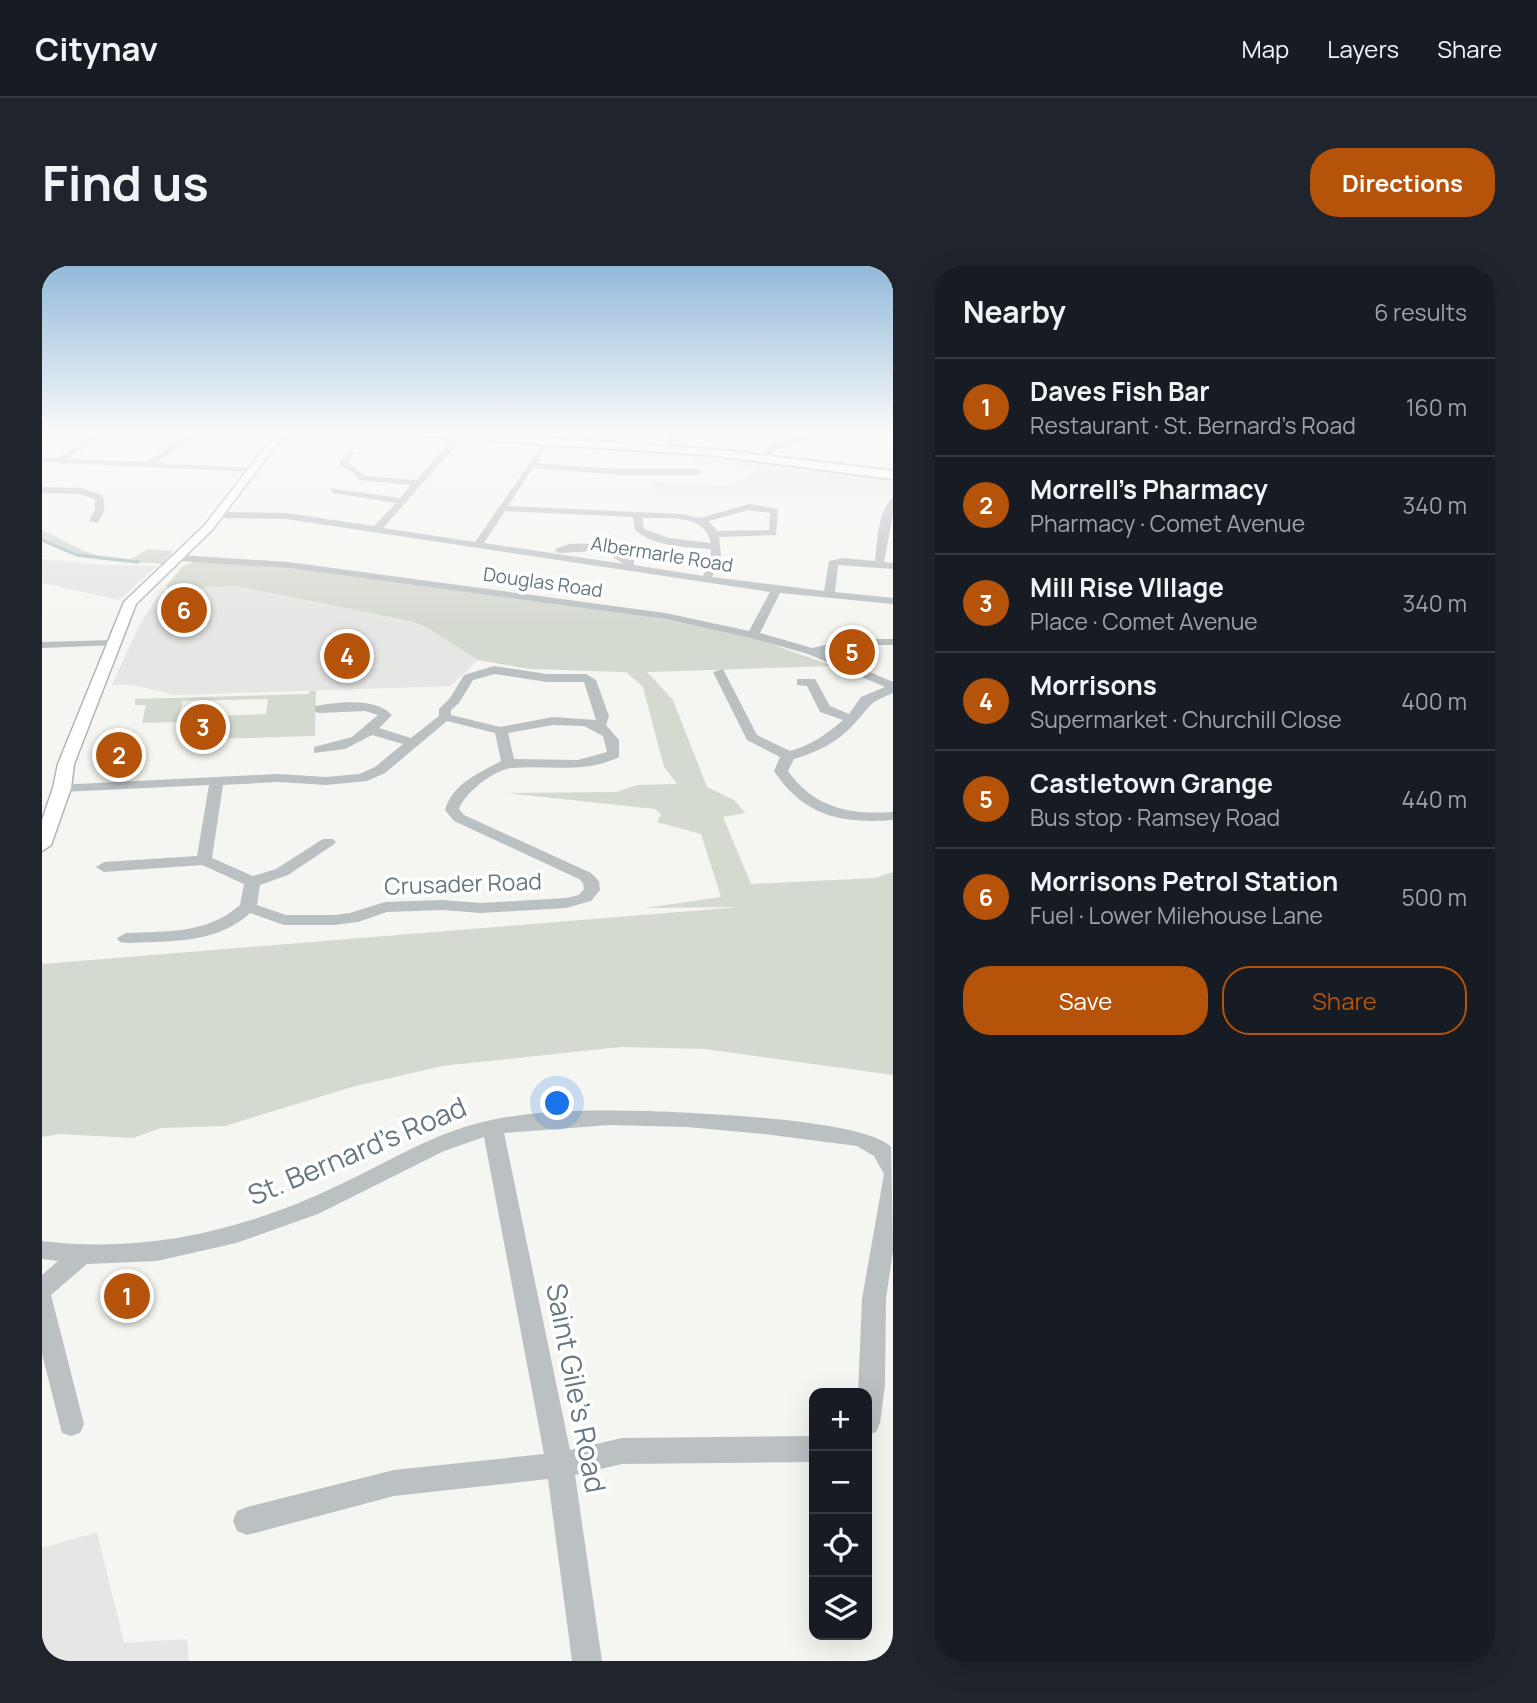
<!DOCTYPE html>
<meta charset="utf-8">
<style>
:root{--surface:#171b24;--page:#20242c;--text:#f1f3f6;--muted:#9ea1a6;--line:#363941;--accent:#b45309}
body{margin:0;font-family:Manrope,sans-serif;background:var(--page);color:var(--text)}
.controls{position:absolute;right:21px;bottom:21px;display:grid;overflow:hidden;border-radius:14px;box-shadow:0 7px 28px #0002}
.controls button{width:63px;height:63px;display:grid;place-items:center;padding:0;border:0;border-bottom:2px solid var(--line);background:var(--surface);color:var(--text);font:35px sans-serif}
.you{position:absolute;left:516px;top:838px;width:24px;height:24px;margin:-18px;border:5px solid #fff;border-radius:50%;background:#1a73e8;box-shadow:0 0 0 10px #1a73e833}
.badge{display:grid;place-items:center;width:46px;height:46px;border-radius:50%;background:var(--accent);color:#fff;font-size:23px;font-weight:700}
.pin{position:absolute;translate:-50% -50%;border:4px solid #fff;box-shadow:0 2px 7px #0006}
.list{margin:0;padding:0;list-style:none}
h2{display:flex;justify-content:space-between;align-items:center;height:91px;margin:0;padding:0 28px;font-size:30px}
h2 small{font-size:23px;font-weight:400;color:var(--muted)}
.list li{display:grid;grid-template-columns:46px 1fr auto;gap:21px;align-items:center;box-sizing:border-box;height:98px;padding:0 28px;border-top:2px solid var(--line)}
.list b{display:block;font-size:26px;white-space:nowrap}
.list p{margin:0;font-size:23px;white-space:nowrap;color:var(--muted)}
.list em{font-size:23px;font-style:normal;color:var(--muted)}
.actions{display:flex;gap:14px;padding:21px 28px}
.actions a{flex:1;padding:16px 0;border:2px solid var(--accent);border-radius:28px;text-align:center;font-size:24px;color:var(--accent)}
.actions .main{background:var(--accent);color:#fff}
.icon{flex:none;width:38px;height:38px;fill:none;stroke:currentColor;stroke-width:2;stroke-linecap:round;stroke-linejoin:round}
.map{position:relative;flex:none;width:851px;height:1395px;overflow:hidden;border-radius:28px}
header{display:flex;align-items:center;gap:42px;box-sizing:border-box;height:98px;padding:0 35px;background:var(--surface);border-bottom:2px solid var(--line)}
header strong{font-size:33px}
nav{display:flex;gap:38px;margin-inline-start:auto;font-size:24px}
.intro{display:flex;align-items:center;justify-content:space-between;box-sizing:border-box;height:168px;padding:0 42px}
h1{margin:0;font-size:49px}
.button{padding:18px 32px;border-radius:28px;background:var(--accent);color:#fff;font-size:24px;font-weight:700}
main{display:flex;gap:42px;padding:0 42px}
aside{flex:1;background:var(--surface);border-radius:28px;box-shadow:0 7px 28px #0002}
.map>svg:first-child{display:block}
</style>
<header>
<strong>Citynav</strong>
<nav><a>Map</a><a>Layers</a><a>Share</a></nav>
</header>
<div class="intro"><h1>Find us</h1><a class="button">Directions</a></div>
<main>
<div class="map">
<svg width="851" height="1395" viewBox="0 0 851 1395">
<rect width="100%" height="100%" fill="#f5f5f1"/>
<!-- built -->
<path fill="#e6e6e5" d="M 162,165 L 223,165 L 226,171 L 224,175 L 152,172 Z
M 312,165 L 301,176 L 243,173 L 253,166 Z
M 654,187 L 851,210 L 851,230 L 616,230 L 611,217 L 690,219 L 718,202 L 649,196 Z
M 0,293 L 60,299 L 115,300 L 77,334 L 0,317 Z
M 193,320 L 379,358 L 436,394 L 409,420 L 133,429 L 90,419 L 70,419 L 97,360 L 114,333 L 126,321 Z
M 55,1266 L 82,1377 L 145,1373 L 147,1395 L 0,1395 L 0,1282 Z"/>
<!-- green -->
<path fill="#d5dad1" d="M 0,264 L 40,284 L 57,290 L 88,294 L 106,283 L 131,285 L 121,298 C 92,295 60,297 31,287 C 20,284 11,277 0,273 Z
M 153,295 L 232,300 L 611,351 L 712,372 L 791,400 L 605,406 L 631,434 L 665,521 L 692,534 L 703,547 L 681,551 L 709,618 L 833,612 L 851,606 L 851,809 L 663,783 L 578,781 L 400,800 L 310,821 L 183,860 L 119,862 L 91,872 L 17,868 L 0,871 L 0,698 L 698,641 L 603,642 L 679,631 L 659,568 L 615,556 L 619,548 L 613,543 L 463,527 L 574,526 L 595,519 L 635,518 L 622,501 L 601,421 L 584,406 L 487,403 L 436,394 L 384,361 L 371,356 L 193,320 L 132,323 L 124,320 L 141,300 Z
M 267,425 L 274,425 L 273,470 L 168,473 L 169,465 L 188,463 L 188,458 L 171,458 L 172,450 L 224,448 L 226,433 L 141,435 L 135,456 L 100,457 L 104,439 L 93,439 L 93,433 L 267,428 Z"/>
<g fill="none" stroke-linecap="round" stroke-linejoin="round">
<!-- stream -->
<path stroke="#b3c2c4" stroke-width="3.5" d="M 0,274 L 35,289 L 96,296"/>
<!-- major casing -->
<g stroke="#afb5b8" stroke-width="3">
<path id="major" d="M 242,165 L 253,165 L 238,174 L 170,264 L 94,338 L 32,498 L 29,522 L 9,579 L 0,585 L 0,554 L 11,522 L 16,498 L 82,336 L 162,260 L 232,170 Z"/>
</g>
<!-- highway casing -->
<g stroke="#afb4b6" stroke-width="4">
<path id="highway" d="M 344,165 L 392,165 L 668,183 L 851,205 L 851,213 L 668,189 L 349,168 Z"/>
</g>
<!-- minor -->
<path fill="#bbc1c3" fill-rule="evenodd" d="M 60,165 L 69,165 L 25,193 L 104,196 L 151,165 L 159,165 L 114,197 L 210,202 L 214,204 L 210,206 L 0,196 L 0,192 L 14,192 Z
M 638,165 L 648,165 L 634,172 L 627,181 L 621,181 L 628,168 Z
M 782,165 L 793,165 L 737,182 L 729,189 L 722,187 L 731,178 Z
M 431,167 L 434,171 L 418,175 L 341,262 L 433,276 L 505,172 L 509,174 L 494,197 L 578,203 L 656,203 L 660,206 L 656,209 L 578,209 L 491,202 L 466,240 L 639,248 L 658,252 L 707,238 L 736,243 L 734,269 L 677,271 L 679,289 L 670,311 L 782,325 L 787,295 L 801,292 L 833,295 C 835,277 836,243 851,232 L 851,248 L 842,296 L 851,297 L 851,303 L 796,299 L 793,326 L 851,332 L 851,338 L 738,327 L 718,367 L 770,382 L 810,373 L 851,373 L 851,379 L 820,379 L 781,386 L 851,416 L 851,427 C 824,438 831,438 813,457 C 796,476 776,486 752,493 L 746,505 C 772,542 808,549 851,546 L 851,554 C 799,558 762,550 732,505 L 738,491 L 705,474 L 671,406 L 681,403 L 715,469 L 748,485 C 769,479 784,469 801,454 L 778,446 L 765,420 L 755,419 L 755,413 L 773,413 L 788,440 L 807,448 L 819,431 L 843,421 L 766,388 L 709,372 L 623,353 L 246,302 L 137,295 L 132,292 L 137,289 L 246,296 L 623,347 L 707,365 L 728,326 L 244,253 L 177,252 L 172,249 L 177,246 L 244,247 L 332,260 L 354,237 L 291,227 L 288,222 L 358,232 L 369,219 L 317,214 L 309,205 L 298,199 L 298,195 L 308,186 L 314,186 L 306,197 L 323,210 L 374,214 L 412,171 ZM 707,244 L 728,247 L 727,264 L 675,265 L 667,255 ZM 463,245 L 591,251 L 593,264 C 613,281 644,281 669,283 L 668,295 L 661,310 L 592,299 L 592,294 C 570,281 534,270 512,284 L 517,287 L 554,285 L 567,289 L 582,298 L 442,277 ZM 600,252 C 624,253 663,247 669,277 L 627,272 L 602,263 Z
M 0,221 L 38,222 L 60,229 C 65,239 62,249 55,257 L 47,255 L 53,244 L 53,233 L 37,228 L 0,227 Z
M 71,374 L 75,375 L 75,379 L 0,382 L 0,376 Z
M 452,400 L 505,408 L 544,408 L 554,414 L 567,450 L 564,459 L 577,474 L 577,491 C 542,508 507,499 470,502 C 453,503 422,527 417,543 L 422,549 L 549,607 L 557,615 L 558,624 L 549,635 L 524,642 L 439,647 L 400,644 L 345,646 L 316,656 L 292,659 L 242,659 L 208,647 C 181,672 146,675 111,676 C 100,676 88,678 78,676 L 75,672 L 84,667 C 126,665 165,668 198,639 L 202,618 L 160,599 L 62,606 L 54,601 L 62,596 L 155,590 L 167,519 L 20,526 L 13,522 L 15,519 L 236,508 L 284,511 L 317,508 L 333,501 L 361,478 L 330,469 L 303,483 L 272,487 L 272,481 L 310,471 L 336,449 L 323,445 L 278,447 L 273,446 L 273,440 C 295,436 334,431 350,449 L 337,462 L 369,472 L 397,450 L 397,443 L 408,432 L 422,409 ZM 453,408 L 505,416 L 542,416 L 554,454 L 511,451 L 458,461 L 409,449 L 409,444 L 417,437 L 431,414 ZM 405,455 L 453,467 L 459,495 C 436,508 411,517 403,544 L 412,555 L 537,613 L 541,617 L 542,623 L 537,629 L 524,632 L 439,637 L 400,634 L 343,636 L 308,647 L 292,649 L 244,649 L 215,639 L 218,619 L 246,609 L 291,579 L 294,576 L 291,573 L 281,573 L 234,603 L 211,610 L 170,592 L 181,519 L 236,516 L 284,519 L 325,515 L 343,507 ZM 511,459 L 542,460 L 561,470 L 565,486 L 536,494 L 472,493 L 466,467 Z
M 607,845 C 652,847 822,853 849,881 L 851,985 L 844,1033 L 843,1119 L 838,1157 L 834,1166 L 825,1169 L 825,1127 L 816,1127 L 820,1033 L 842,908 L 832,890 L 815,880 L 722,868 L 645,861 L 568,859 L 462,867 L 528,1184 L 580,1172 L 772,1170 L 772,1196 L 580,1198 L 533,1209 L 560,1395 L 530,1395 L 506,1213 L 352,1230 L 205,1269 L 195,1265 L 191,1255 L 195,1245 L 205,1241 L 352,1204 L 502,1188 L 442,871 L 402,885 L 276,948 L 194,977 L 115,995 L 45,998 L 9,1029 L 42,1158 L 38,1167 L 29,1170 L 20,1167 L 0,1088 L 0,1009 L 16,995 L 0,993 L 0,975 C 104,988 204,964 297,919 C 342,898 385,871 433,858 C 488,843 549,844 607,845 Z"/>
<!-- major -->
<use href="#major" fill="#fff" fill-rule="evenodd"/>
<!-- highway -->
<use href="#highway" fill="#fff" fill-rule="evenodd"/>
</g>
<!-- sky -->
<linearGradient id="sky" x2="0" y2="1"><stop stop-color="#93bada"/><stop offset="0.46" stop-color="#fafaf9"/><stop offset="1" stop-color="#fafaf9" stop-opacity="0"/></linearGradient>
<rect width="851" height="360" fill="url(#sky)"/>
<g text-anchor="middle" stroke-width="7" stroke-linejoin="round" paint-order="stroke">
<!-- far-street labels -->
<g font-size="19" fill="#657881" stroke="#fff">
<text transform="translate(620 288) rotate(9)" y="7">Albermarle Road</text>
<text transform="translate(501 316) rotate(8)" y="7">Douglas Road</text>
</g>
<!-- street labels -->
<g font-size="23" fill="#657881" stroke="#fff">
<text transform="translate(421 618) rotate(-2)" y="8">Crusader Road</text>
</g>
<!-- near-street labels -->
<g font-size="28" fill="#657881" stroke="#fff">
<text transform="translate(315 885) rotate(-23)" y="10">St. Bernard's Road</text>
<text transform="translate(534 1122) rotate(79)" y="10">Saint Gile's Road</text>
</g>
</g>
</svg>
<div class="controls">
<button>+</button>
<button>−</button>
<button><svg class="icon" aria-label="locate" viewBox="0 0 24 24"><circle cx="12" cy="12" r="6"/><path d="M12 2v4M12 18v4M2 12h4M18 12h4"/></svg></button>
<button><svg class="icon" aria-label="layers" viewBox="0 0 24 24"><path d="M12 4l9 5-9 5-9-5zM3 14l9 5 9-5"/></svg></button>
</div>
<div class="you"></div>
<div class="pin badge" style="left:85px;top:1030px">1</div>
<div class="pin badge" style="left:77px;top:489px">2</div>
<div class="pin badge" style="left:161px;top:461px">3</div>
<div class="pin badge" style="left:305px;top:390px">4</div>
<div class="pin badge" style="left:810px;top:386px">5</div>
<div class="pin badge" style="left:142px;top:344px">6</div>
</div>
<aside>
<h2>Nearby<small>6 results</small></h2>
<ul class="list">
<li><span class="badge">1</span><div><b>Daves Fish Bar</b><p>Restaurant · St. Bernard's Road</p></div><em>160 m</em></li>
<li><span class="badge">2</span><div><b>Morrell's Pharmacy</b><p>Pharmacy · Comet Avenue</p></div><em>340 m</em></li>
<li><span class="badge">3</span><div><b>Mill Rise VIllage</b><p>Place · Comet Avenue</p></div><em>340 m</em></li>
<li><span class="badge">4</span><div><b>Morrisons</b><p>Supermarket · Churchill Close</p></div><em>400 m</em></li>
<li><span class="badge">5</span><div><b>Castletown Grange</b><p>Bus stop · Ramsey Road</p></div><em>440 m</em></li>
<li><span class="badge">6</span><div><b>Morrisons Petrol Station</b><p>Fuel · Lower Milehouse Lane</p></div><em>500 m</em></li>
</ul>
<div class="actions"><a class="main">Save</a><a>Share</a></div>
</aside>
</main>
